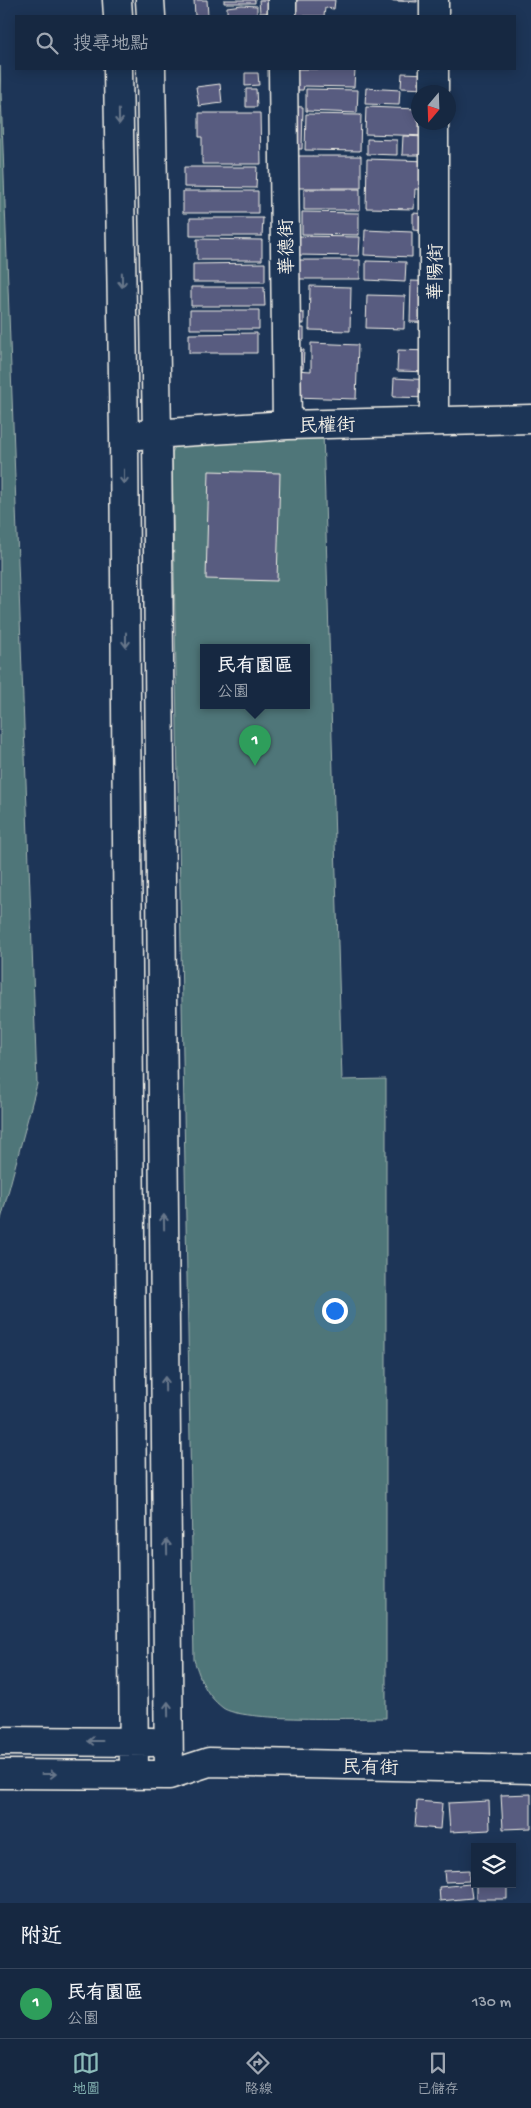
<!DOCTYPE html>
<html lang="zh-TW">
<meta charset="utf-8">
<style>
:root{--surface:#162841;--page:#1f3048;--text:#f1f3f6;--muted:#9ea6b1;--line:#35445a;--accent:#8bbbb9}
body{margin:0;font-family:"Gochi Hand","LXGW WenKai TC",sans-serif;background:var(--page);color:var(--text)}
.controls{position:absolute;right:15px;bottom:15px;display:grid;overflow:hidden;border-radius:0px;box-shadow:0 2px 12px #0003}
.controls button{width:45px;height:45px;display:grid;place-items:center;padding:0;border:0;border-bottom:1px solid var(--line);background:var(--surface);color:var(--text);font:25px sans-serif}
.compass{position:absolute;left:411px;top:85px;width:45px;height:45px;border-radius:50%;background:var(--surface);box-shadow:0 2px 12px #0003;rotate:199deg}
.you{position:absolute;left:334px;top:1310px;width:18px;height:18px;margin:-12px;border:4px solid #fff;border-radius:50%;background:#1a73e8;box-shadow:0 0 0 8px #1a73e833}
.badge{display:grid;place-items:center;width:32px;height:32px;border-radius:50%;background:var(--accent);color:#fff;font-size:16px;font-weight:700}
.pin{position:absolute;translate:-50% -41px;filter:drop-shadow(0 1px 2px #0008)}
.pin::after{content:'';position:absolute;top:26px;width:18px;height:15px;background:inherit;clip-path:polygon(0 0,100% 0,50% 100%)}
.popup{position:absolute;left:200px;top:644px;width:110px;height:65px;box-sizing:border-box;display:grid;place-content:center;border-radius:0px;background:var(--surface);filter:drop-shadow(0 1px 4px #0005);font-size:16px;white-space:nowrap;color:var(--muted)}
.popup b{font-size:19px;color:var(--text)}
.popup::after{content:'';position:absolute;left:50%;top:100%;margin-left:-10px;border:10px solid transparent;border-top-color:var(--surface)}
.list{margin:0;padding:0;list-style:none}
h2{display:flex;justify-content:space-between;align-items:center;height:65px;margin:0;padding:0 20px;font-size:21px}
h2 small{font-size:16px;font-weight:400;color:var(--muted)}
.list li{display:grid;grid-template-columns:32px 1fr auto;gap:15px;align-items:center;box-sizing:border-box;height:70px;padding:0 20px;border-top:1px solid var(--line)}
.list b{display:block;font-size:19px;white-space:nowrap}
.list p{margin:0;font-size:16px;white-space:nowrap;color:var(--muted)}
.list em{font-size:16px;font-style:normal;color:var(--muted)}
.icon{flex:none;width:28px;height:28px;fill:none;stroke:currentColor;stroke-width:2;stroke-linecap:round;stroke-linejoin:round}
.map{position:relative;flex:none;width:531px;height:1903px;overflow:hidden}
.search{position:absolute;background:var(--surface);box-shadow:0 2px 12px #0003;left:15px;right:15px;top:15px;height:55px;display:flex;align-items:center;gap:12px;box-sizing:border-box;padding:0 18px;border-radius:0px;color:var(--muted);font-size:19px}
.sheet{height:135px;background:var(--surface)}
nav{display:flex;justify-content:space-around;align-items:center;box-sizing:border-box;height:70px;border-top:1px solid var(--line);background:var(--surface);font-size:14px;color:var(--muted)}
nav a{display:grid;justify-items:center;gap:2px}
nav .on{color:var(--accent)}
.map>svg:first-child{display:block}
</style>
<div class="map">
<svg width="531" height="1903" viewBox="0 0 531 1903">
<rect width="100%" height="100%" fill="#1d3557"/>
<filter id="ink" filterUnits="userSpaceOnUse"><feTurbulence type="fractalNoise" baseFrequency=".02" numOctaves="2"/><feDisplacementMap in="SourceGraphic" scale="10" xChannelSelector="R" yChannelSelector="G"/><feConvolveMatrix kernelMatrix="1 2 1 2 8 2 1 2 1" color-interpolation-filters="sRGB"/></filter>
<g filter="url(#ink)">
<!-- green -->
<path fill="#507679" stroke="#a2b4b0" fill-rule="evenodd" d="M 0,66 L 37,1084 L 0,1223 Z
M 323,431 L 342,1080 L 386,1079 L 386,1718 C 357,1718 242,1722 223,1708 C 205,1694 201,1680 194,1660 L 172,453 L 177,442 ZM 204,647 L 306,647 L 306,705 L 204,705 Z"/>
<!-- building -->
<path fill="#585c80" stroke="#f4f1e8" d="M 194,0 L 207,0 L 208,16 L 195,16 Z
M 224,0 L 255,0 L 255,3 L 224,3 Z
M 259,0 L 275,0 L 275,12 L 260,13 Z
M 289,0 L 335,0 L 334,9 L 325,8 L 324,16 L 289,16 Z
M 379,0 L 417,0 L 417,2 Z
M 242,5 L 257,6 L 257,16 L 227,16 L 227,7 Z
M 293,69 L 355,69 L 354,87 L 304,86 L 303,90 L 292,90 Z
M 245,73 L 258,73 L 259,85 L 245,86 Z
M 402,73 L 429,74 L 429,89 L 401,88 Z
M 220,84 L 222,103 L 199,106 L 196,87 Z
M 366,88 L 400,90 L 399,105 L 365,104 Z
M 246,89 L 256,89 L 257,107 L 246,107 Z
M 306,89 L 358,90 L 357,113 L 306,111 Z
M 282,106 L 303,107 L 302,149 L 281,149 Z
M 366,107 L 418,109 L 418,122 L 429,122 L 429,136 L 365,134 Z
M 199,113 L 260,113 L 261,164 L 202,164 L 202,137 L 199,137 Z
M 306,114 L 361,115 L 360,151 L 305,150 Z
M 403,136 L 426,137 L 426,155 L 402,155 Z
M 367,139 L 397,140 L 397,155 L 367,154 Z
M 288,156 L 361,156 L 361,188 L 288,188 Z
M 367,159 L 429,161 L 428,190 L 415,189 L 414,209 L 366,208 Z
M 184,167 L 257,167 L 256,188 L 184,187 Z
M 304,189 L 360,189 L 360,210 L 304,210 Z
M 183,191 L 258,191 L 258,213 L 183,213 Z
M 302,212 L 359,213 L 359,235 L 302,234 Z
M 413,213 L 427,214 L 427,231 L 413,230 Z
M 190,218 L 263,218 L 262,236 L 190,236 Z
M 365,230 L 412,232 L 412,257 L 364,255 Z
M 296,236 L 360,237 L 359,256 L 296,255 Z
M 197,239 L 262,240 L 262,260 L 197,260 Z
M 295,260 L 360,260 L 360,279 L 295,279 Z
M 366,261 L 406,262 L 405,282 L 366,280 Z
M 265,263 L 265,282 L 193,282 L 193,264 Z
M 411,281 L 443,282 L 441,323 L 410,322 Z
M 310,286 L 351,287 L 350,331 L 309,330 Z
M 191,287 L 264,287 L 265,306 L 191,306 Z
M 367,295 L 405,296 L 404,329 L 366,328 Z
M 190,310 L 259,310 L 259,329 L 190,329 Z
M 290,312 L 304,313 L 304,324 L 290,324 Z
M 290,328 L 304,328 L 304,340 L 290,340 Z
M 257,333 L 257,353 L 189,353 L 189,334 Z
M 311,343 L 358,345 L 356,399 L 294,397 L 295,370 L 311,371 Z
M 290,349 L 304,350 L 303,369 L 289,368 Z
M 398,350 L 431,351 L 430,372 L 397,371 Z
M 394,378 L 432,380 L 432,398 L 393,397 Z
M 209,471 L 280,473 L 277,581 L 206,579 Z
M 531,1794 L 531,1828 L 503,1829 L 501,1795 Z
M 417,1801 L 442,1803 L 440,1829 L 415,1827 Z
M 489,1801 L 490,1830 L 450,1832 L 448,1803 Z
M 469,1870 L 469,1881 L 445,1882 L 444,1871 Z
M 470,1884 L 472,1898 L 440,1901 L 439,1887 Z
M 476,1884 L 507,1884 L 507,1899 L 476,1899 Z"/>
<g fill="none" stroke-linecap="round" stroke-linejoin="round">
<!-- minor casing -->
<g stroke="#f4f1e8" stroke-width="31">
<path id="minor" d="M 117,0 L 118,16
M 150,0 L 151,16
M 282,0 L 282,16
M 434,16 L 434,0
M 118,69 L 124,435 L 134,1774
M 151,69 L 157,435 L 169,1775
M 283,69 L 287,425
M 434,92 L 434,69
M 434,421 L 434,122
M 138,435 L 287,425 L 531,419
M 0,1741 L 152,1742
M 0,1774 L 169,1775 L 209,1762 L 531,1769"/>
</g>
<!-- minor -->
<use href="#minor" stroke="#1d3557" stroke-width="28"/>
</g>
<!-- one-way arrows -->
<defs><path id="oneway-shaft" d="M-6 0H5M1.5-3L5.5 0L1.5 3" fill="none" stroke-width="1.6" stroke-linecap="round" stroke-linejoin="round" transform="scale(1.25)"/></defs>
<g stroke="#68778a">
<use href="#oneway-shaft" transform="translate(119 117) rotate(89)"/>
<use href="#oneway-shaft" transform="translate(122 280) rotate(89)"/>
<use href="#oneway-shaft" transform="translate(124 477) rotate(90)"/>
<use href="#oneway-shaft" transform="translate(126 640) rotate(90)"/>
<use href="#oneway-shaft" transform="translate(164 1222) rotate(-91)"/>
<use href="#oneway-shaft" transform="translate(165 1384) rotate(-91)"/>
<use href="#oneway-shaft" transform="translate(167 1547) rotate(-91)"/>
<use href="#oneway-shaft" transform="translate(168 1709) rotate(-91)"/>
<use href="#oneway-shaft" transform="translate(95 1741) rotate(180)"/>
<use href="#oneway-shaft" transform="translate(49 1774)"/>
</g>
</g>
<g text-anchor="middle" stroke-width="4.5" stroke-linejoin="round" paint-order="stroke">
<!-- street labels -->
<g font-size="19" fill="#f4f1e8" stroke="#1d3557">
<text transform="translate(285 247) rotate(-91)" y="7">華德街</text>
<text transform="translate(434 272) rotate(-90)" y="7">華陽街</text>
<text transform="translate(327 424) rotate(-1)" y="7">民權街</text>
<text transform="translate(370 1766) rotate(1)" y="7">民有街</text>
</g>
</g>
</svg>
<div class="controls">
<button><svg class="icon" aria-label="layers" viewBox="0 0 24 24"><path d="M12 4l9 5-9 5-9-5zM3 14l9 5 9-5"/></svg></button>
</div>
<svg class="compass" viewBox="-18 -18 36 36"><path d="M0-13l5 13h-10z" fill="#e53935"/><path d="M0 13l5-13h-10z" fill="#9ea6b1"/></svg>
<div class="you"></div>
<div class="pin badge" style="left:255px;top:766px;background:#2e9e5b">1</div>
<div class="popup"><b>民有園區</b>公園</div>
<div class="search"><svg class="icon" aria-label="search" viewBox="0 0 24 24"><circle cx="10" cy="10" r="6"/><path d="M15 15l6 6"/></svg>搜尋地點</div>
</div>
<section class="sheet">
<h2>附近<small></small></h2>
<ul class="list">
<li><span class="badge" style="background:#2e9e5b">1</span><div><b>民有園區</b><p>公園</p></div><em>130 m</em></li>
</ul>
</section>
<nav>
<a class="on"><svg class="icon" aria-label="map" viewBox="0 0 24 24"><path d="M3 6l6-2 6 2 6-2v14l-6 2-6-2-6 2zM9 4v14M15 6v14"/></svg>地圖</a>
<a><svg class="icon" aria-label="directions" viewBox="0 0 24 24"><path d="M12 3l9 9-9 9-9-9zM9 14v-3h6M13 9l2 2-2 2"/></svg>路線</a>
<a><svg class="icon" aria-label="saved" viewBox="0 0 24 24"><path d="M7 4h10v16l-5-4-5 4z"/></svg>已儲存</a>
</nav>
